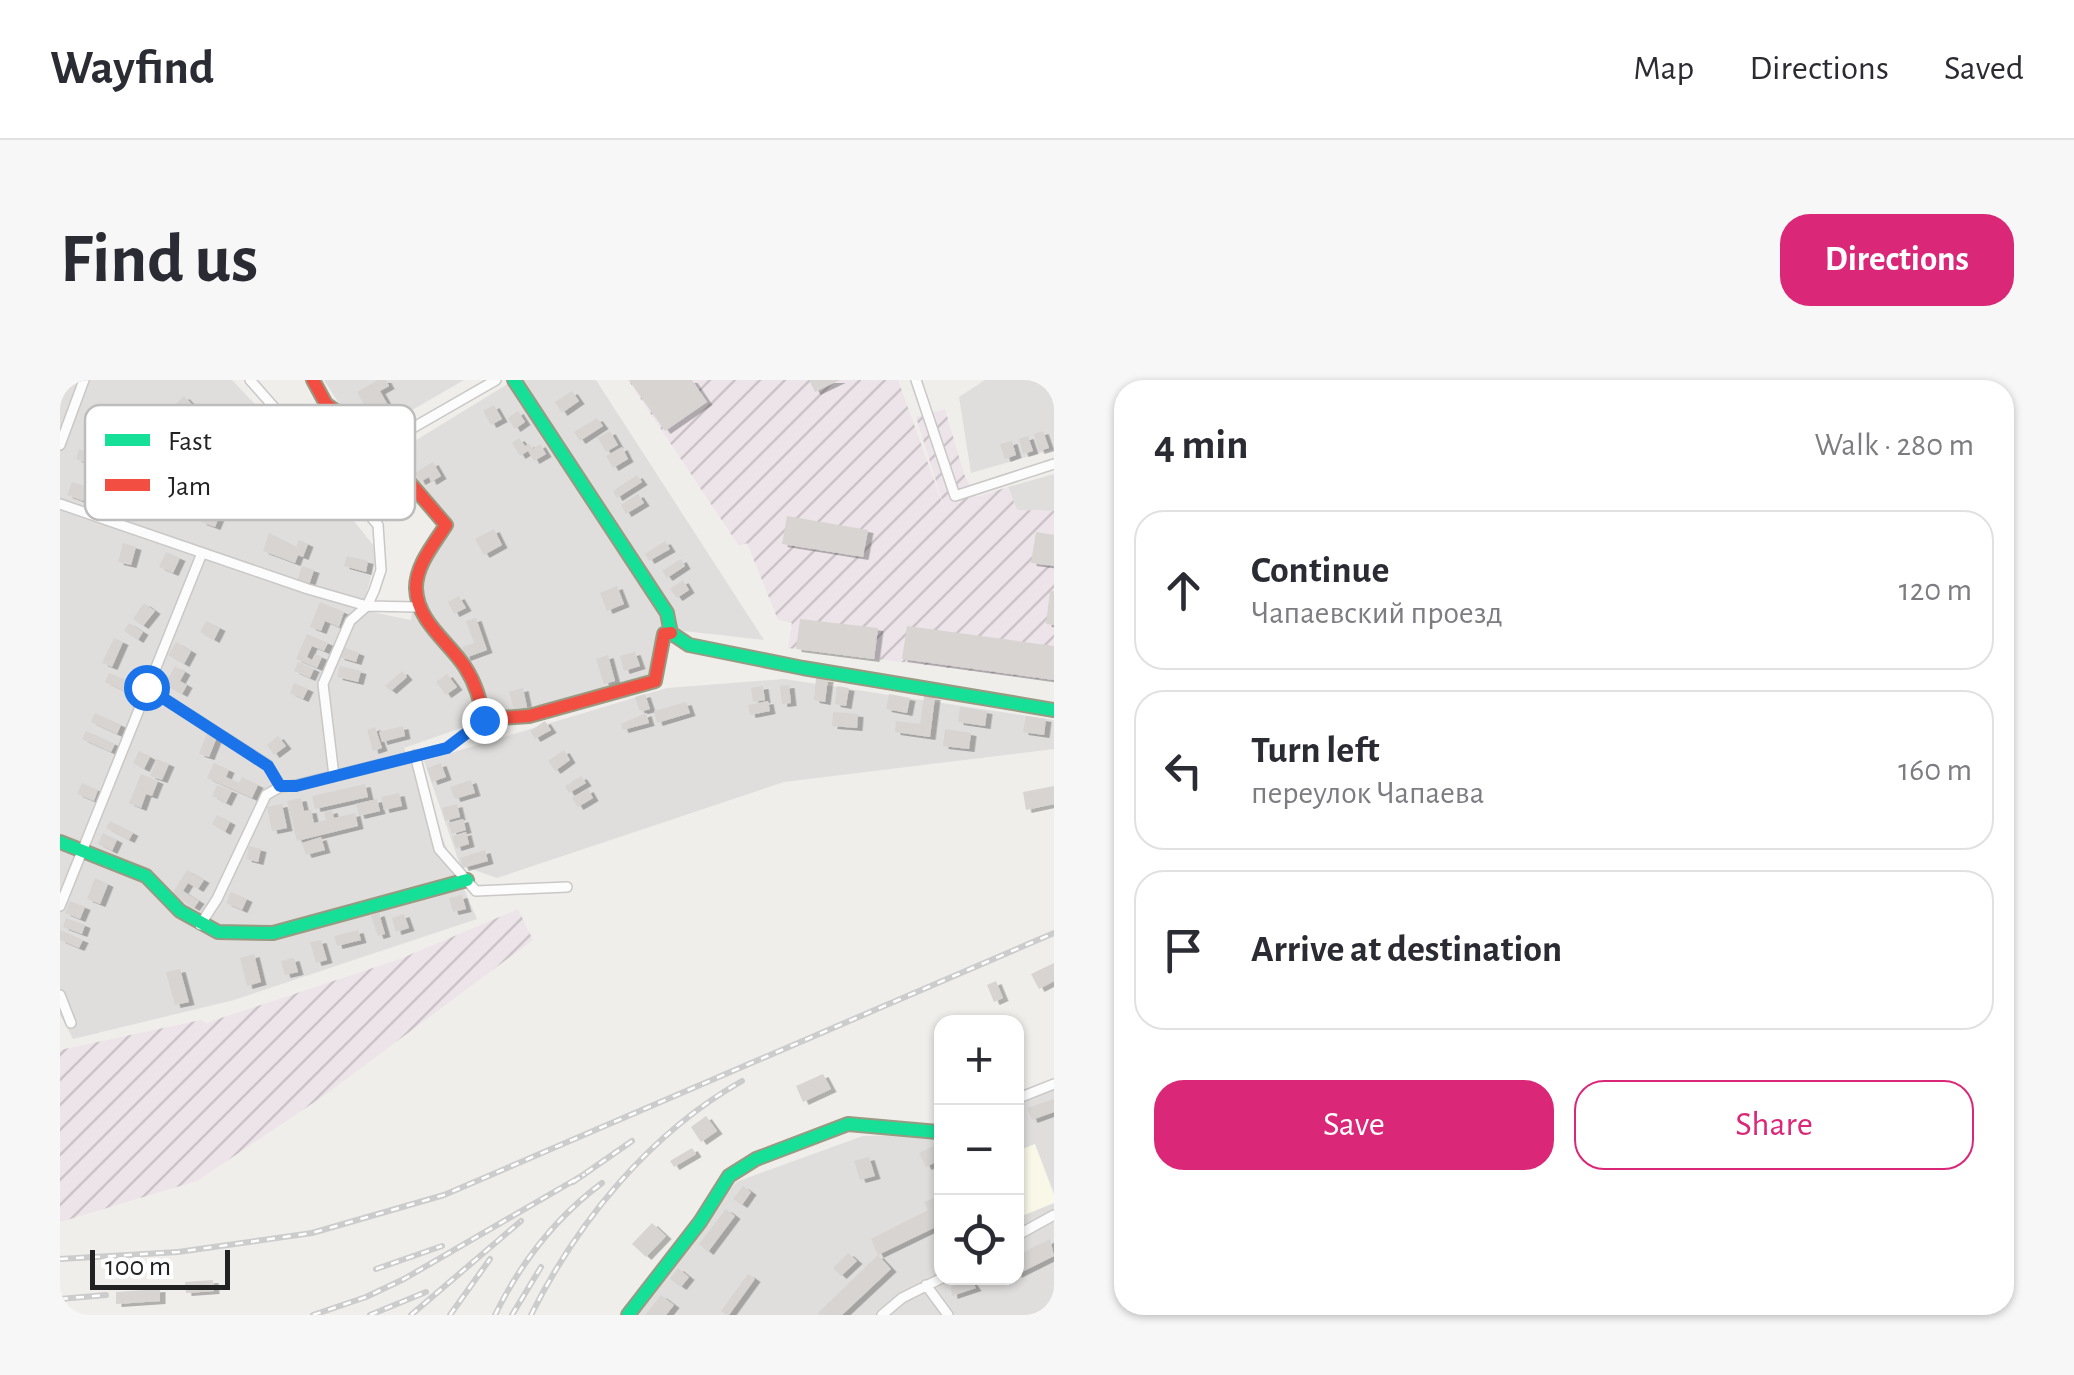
<!DOCTYPE html>
<meta charset="utf-8">
<style>
:root{--surface:#fff;--page:#f7f7f7;--text:#2b2b33;--muted:#7c7c81;--line:#e1e1e2;--accent:#db2777}
body{margin:0;font-family:"Alegreya Sans",sans-serif;background:var(--page);color:var(--text)}
.controls{position:absolute;right:30px;bottom:30px;display:grid;overflow:hidden;border-radius:20px;box-shadow:0 2px 8px #0004}
.controls button{width:90px;height:90px;display:grid;place-items:center;padding:0;border:0;border-bottom:2px solid var(--line);background:var(--surface);color:var(--text);font:50px sans-serif}
.scale{position:absolute;left:30px;bottom:25px;width:140px;box-sizing:border-box;padding-left:10px;border:5px solid #222;border-top:0;font-size:28px;line-height:35px;white-space:nowrap;color:#222;-webkit-text-stroke:8px #fff;paint-order:stroke}
.stop{position:absolute;width:30px;height:30px;margin:-22px;border:8px solid #1a73e8;border-radius:50%;background:#fff}
.stop.end{background:#1a73e8;border-color:#fff;box-shadow:0 2px 10px #0008}
.list{margin:0;padding:0;list-style:none}
h2{display:flex;justify-content:space-between;align-items:center;height:130px;margin:0;padding:0 40px;font-size:42px}
h2 small{font-size:32px;font-weight:400;color:var(--muted)}
.list li{display:grid;grid-template-columns:65px 1fr auto;gap:30px;align-items:center;box-sizing:border-box;height:160px;margin:0 20px 20px;padding:0 20px;border:2px solid var(--line);border-radius:30px}
.list b{display:block;font-size:38px;white-space:nowrap}
.list p{margin:0;font-size:32px;white-space:nowrap;color:var(--muted)}
.list em{font-size:32px;font-style:normal;color:var(--muted)}
.actions{display:flex;gap:20px;padding:30px 40px}
.actions a{flex:1;padding:22px 0;border:2px solid var(--accent);border-radius:30px;text-align:center;font-size:35px;color:var(--accent)}
.actions .main{background:var(--accent);color:#fff}
.icon{flex:none;width:55px;height:55px;fill:none;stroke:currentColor;stroke-width:2;stroke-linecap:round;stroke-linejoin:round}
.map{position:relative;flex:none;width:994px;height:935px;overflow:hidden;border-radius:30px}
header{display:flex;align-items:center;gap:60px;box-sizing:border-box;height:140px;padding:0 50px;background:var(--surface);border-bottom:2px solid var(--line)}
header strong{font-size:48px}
nav{display:flex;gap:55px;margin-inline-start:auto;font-size:35px}
.intro{display:flex;align-items:center;justify-content:space-between;box-sizing:border-box;height:240px;padding:0 60px}
h1{margin:0;font-size:70px}
.button{padding:25px 45px;border-radius:30px;background:var(--accent);color:#fff;font-size:35px;font-weight:700}
main{display:flex;gap:60px;padding:0 60px}
aside{flex:1;background:var(--surface);border-radius:30px;box-shadow:0 2px 8px #0004}
.map>svg:first-child{display:block}
</style>
<header>
<strong>Wayfind</strong>
<nav><a>Map</a><a>Directions</a><a>Saved</a></nav>
</header>
<div class="intro"><h1>Find us</h1><a class="button">Directions</a></div>
<main>
<div class="map">
<svg width="994" height="935" viewBox="0 0 994 935">
<defs>
<pattern id="industrial-furrows" width="10" height="10" patternUnits="userSpaceOnUse" patternTransform="scale(2.5)"><rect width="10" height="10" fill="#ede4e9"/><path d="M-1 1l2-2M0 10L10 0M9 11l2-2" fill="none" stroke="#cbc3c8"/></pattern>
<filter id="shadow"><feDropShadow dx="5.5" dy="3" stdDeviation="0" flood-color="#0004"/></filter>
</defs>
<rect width="100%" height="100%" fill="#f0eeeb"/>
<!-- residential -->
<path fill="#dfdedc" d="M 0,0 L 172,0 L 228,59 L 318,171 L 302,230 L 351,240 L 358,196 L 384,145 L 332,75 L 454,0 L 536,0 L 704,260 L 597,248 L 592,298 L 497,322 L 434,332 L 404,347 L 344,368 L 417,539 L 174,620 L 13,659 L 0,635 Z
M 264,0 L 404,0 L 302,59 Z
M 925,0 L 994,0 L 994,69 L 911,93 L 899,17 Z
M 994,94 L 994,131 L 957,130 L 948,107 Z
M 724,299 L 994,340 L 994,369 L 724,402 L 437,498 L 400,485 L 364,381 L 607,308 Z
M 994,707 L 994,935 L 576,935 L 676,802 L 803,756 L 881,754 L 882,898 L 956,898 L 957,723 Z"/>
<!-- industrial -->
<path fill="url(#industrial-furrows)" d="M 568,0 L 838,0 L 886,133 L 856,37 L 885,29 L 904,94 L 916,117 L 948,107 L 957,130 L 994,131 L 994,301 L 728,268 L 732,243 L 718,240 L 687,163 L 679,166 Z
M 458,529 L 473,560 L 262,717 L 137,801 L 0,842 L 0,670 L 141,640 L 146,643 L 340,579 Z"/>
<!-- education -->
<path fill="#f8f7e8" d="M 975,764 L 994,814 L 994,823 L 957,838 L 957,771 Z"/>
<!-- building -->
<path fill="#d7d4d2" filter="url(#shadow)" d="M 318,0 L 326,0 L 329,6 L 320,11 L 329,27 L 323,31 L 327,38 L 315,44 L 297,12 Z
M 569,0 L 632,0 L 647,22 L 605,51 Z
M 749,0 L 780,0 L 755,12 Z
M 512,11 L 519,21 L 502,33 L 495,22 Z
M 124,16 L 148,41 L 133,55 L 109,30 Z
M 434,25 L 442,39 L 431,45 L 423,31 Z
M 458,31 L 465,42 L 455,49 L 448,38 Z
M 537,38 L 543,46 L 520,61 L 514,52 Z
M 550,51 L 558,65 L 546,72 L 538,58 Z
M 983,51 L 989,68 L 979,71 L 974,54 Z
M 968,56 L 973,71 L 963,74 L 959,59 Z
M 459,58 L 465,66 L 469,64 L 473,69 L 480,64 L 486,74 L 474,81 L 468,71 L 460,76 L 452,63 Z
M 952,61 L 956,75 L 945,79 L 940,64 Z
M 562,67 L 568,79 L 553,88 L 546,76 Z
M 19,69 L 38,76 L 34,86 L 16,79 Z
M 373,82 L 381,96 L 371,102 L 369,97 L 360,102 L 355,93 Z
M 577,95 L 582,102 L 557,118 L 553,111 Z
M 12,102 L 28,107 L 23,121 L 7,115 Z
M 578,114 L 584,123 L 566,134 L 561,125 Z
M 145,132 L 159,137 L 155,147 L 141,142 Z
M 727,136 L 808,150 L 803,177 L 722,164 Z
M 434,149 L 442,165 L 424,175 L 415,159 Z
M 976,152 L 994,155 L 994,186 L 971,183 Z
M 209,153 L 236,167 L 239,160 L 248,164 L 243,177 L 238,175 L 235,183 L 203,171 Z
M 605,161 L 610,169 L 589,181 L 585,174 Z
M 63,163 L 76,167 L 71,185 L 58,182 Z
M 106,172 L 120,178 L 113,193 L 99,187 Z
M 287,176 L 308,181 L 306,192 L 284,186 Z
M 621,179 L 625,186 L 607,198 L 602,191 Z
M 242,186 L 254,190 L 249,205 L 237,202 Z
M 623,200 L 629,210 L 617,218 L 610,209 Z
M 557,206 L 564,224 L 547,231 L 540,213 Z
M 990,211 L 994,211 L 994,245 L 986,244 Z
M 399,216 L 406,228 L 394,234 L 388,222 Z
M 260,222 L 284,232 L 279,247 L 265,241 L 261,251 L 250,247 Z
M 84,223 L 95,231 L 83,246 L 73,239 Z
M 416,238 L 427,270 L 405,278 L 402,267 L 414,263 L 406,241 Z
M 740,239 L 818,248 L 814,279 L 736,269 Z
M 146,241 L 160,248 L 154,260 L 140,252 Z
M 69,243 L 83,252 L 78,260 L 64,251 Z
M 847,246 L 994,266 L 994,300 L 842,279 Z
M 247,254 L 268,263 L 264,271 L 252,266 L 247,277 L 252,280 L 255,274 L 262,277 L 257,288 L 236,279 Z
M 54,258 L 63,262 L 52,287 L 42,283 Z
M 116,262 L 131,271 L 124,284 L 108,275 Z
M 283,267 L 299,273 L 296,282 L 279,277 Z
M 575,272 L 580,286 L 564,291 L 560,276 Z
M 548,275 L 555,301 L 544,304 L 536,279 Z
M 238,282 L 254,289 L 250,298 L 234,291 Z
M 115,286 L 125,292 L 120,301 L 127,305 L 122,314 L 95,299 L 99,292 L 109,297 Z
M 280,286 L 301,291 L 298,302 L 277,297 Z
M 342,291 L 347,297 L 331,311 L 325,306 Z
M 49,293 L 71,302 L 66,312 L 45,302 Z
M 387,294 L 397,307 L 386,315 L 376,302 Z
M 756,298 L 768,299 L 765,322 L 754,320 Z
M 234,303 L 248,309 L 243,319 L 230,313 Z
M 729,305 L 731,323 L 722,324 L 720,306 Z
M 703,306 L 705,320 L 693,322 L 691,308 Z
M 777,306 L 789,308 L 786,326 L 775,324 Z
M 463,308 L 467,327 L 454,330 L 449,312 Z
M 585,314 L 590,329 L 583,331 L 579,330 L 575,317 Z
M 829,314 L 850,318 L 847,333 L 826,329 Z
M 864,316 L 875,317 L 870,357 L 835,352 L 836,341 L 860,344 Z
M 708,321 L 710,331 L 690,335 L 688,325 Z
M 626,322 L 630,333 L 597,343 L 594,331 Z
M 900,327 L 927,331 L 925,346 L 898,342 Z
M 773,332 L 798,334 L 797,348 L 772,346 Z
M 35,333 L 61,345 L 57,354 L 31,342 Z
M 586,333 L 589,343 L 563,350 L 561,344 Z
M 966,336 L 986,339 L 984,355 L 963,352 Z
M 485,341 L 491,350 L 475,359 L 470,351 Z
M 343,346 L 345,356 L 322,362 L 319,352 Z
M 315,347 L 322,368 L 313,371 L 307,350 Z
M 885,349 L 911,353 L 909,369 L 883,366 Z
M 26,351 L 55,364 L 51,372 L 22,359 Z
M 147,353 L 157,357 L 149,377 L 139,374 Z
M 218,356 L 226,366 L 214,375 L 207,365 Z
M 504,370 L 510,380 L 495,391 L 488,381 Z
M 79,371 L 90,377 L 84,389 L 73,383 Z
M 97,379 L 109,384 L 102,400 L 90,396 Z
M 154,383 L 169,390 L 166,397 L 179,403 L 182,397 L 198,405 L 192,418 L 147,398 Z
M 381,383 L 386,397 L 372,402 L 367,388 Z
M 81,394 L 98,401 L 92,416 L 86,414 L 81,428 L 69,423 Z
M 521,396 L 526,403 L 509,413 L 505,406 Z
M 411,400 L 415,413 L 395,419 L 390,407 Z
M 22,403 L 38,410 L 34,421 L 17,414 Z
M 305,404 L 308,417 L 255,429 L 252,416 Z
M 157,405 L 172,411 L 166,423 L 152,416 Z
M 994,406 L 994,424 L 966,430 L 963,412 Z
M 528,409 L 533,418 L 518,427 L 512,418 Z
M 339,413 L 342,426 L 324,430 L 321,417 Z
M 241,418 L 244,431 L 251,430 L 254,443 L 266,440 L 264,432 L 272,430 L 274,438 L 295,433 L 298,446 L 237,461 L 227,421 Z
M 317,419 L 320,431 L 299,436 L 296,424 Z
M 222,424 L 227,448 L 212,451 L 207,427 Z
M 397,424 L 400,437 L 385,441 L 382,428 Z
M 157,435 L 170,442 L 165,452 L 152,444 Z
M 403,439 L 406,450 L 392,454 L 388,443 Z
M 50,441 L 73,453 L 69,460 L 46,448 Z
M 406,452 L 409,464 L 396,468 L 392,456 Z
M 43,453 L 57,460 L 52,471 L 38,464 Z
M 261,457 L 265,470 L 246,475 L 242,463 Z
M 189,466 L 201,469 L 198,482 L 186,479 Z
M 425,470 L 428,481 L 403,488 L 400,478 Z
M 127,490 L 144,500 L 138,509 L 128,503 L 123,511 L 139,521 L 134,528 L 112,514 Z
M 35,498 L 48,504 L 40,524 L 27,519 Z
M 171,512 L 187,519 L 182,530 L 166,523 Z
M 402,515 L 406,529 L 393,532 L 389,518 Z
M 10,521 L 25,527 L 20,539 L 5,533 Z
M 319,533 L 325,554 L 318,556 L 311,536 Z
M 344,534 L 349,548 L 336,552 L 332,538 Z
M 6,538 L 25,545 L 22,554 L 3,547 Z
M 0,550 L 23,560 L 19,568 L 0,560 Z
M 298,550 L 301,560 L 277,566 L 274,556 Z
M 261,560 L 267,580 L 256,583 L 250,562 Z
M 194,574 L 201,602 L 187,606 L 180,578 Z
M 234,578 L 238,592 L 225,595 L 221,581 Z
M 994,583 L 994,601 L 979,609 L 971,594 Z
M 120,589 L 129,622 L 115,625 L 106,592 Z
M 936,601 L 943,618 L 934,622 L 927,605 Z
M 763,694 L 771,709 L 743,722 L 736,706 Z
M 994,719 L 994,732 L 972,740 L 967,728 Z
M 646,736 L 657,751 L 641,762 L 631,747 Z
M 874,766 L 880,780 L 866,787 L 859,773 Z
M 632,768 L 636,774 L 614,787 L 610,781 Z
M 809,777 L 815,796 L 800,800 L 794,781 Z
M 683,806 L 691,812 L 682,825 L 673,819 Z
M 882,815 L 882,844 L 818,875 L 811,859 L 868,830 L 864,822 Z
M 666,829 L 675,836 L 648,872 L 639,864 Z
M 592,843 L 606,856 L 586,877 L 572,864 Z
M 990,859 L 994,876 L 956,895 L 956,876 Z
M 788,873 L 797,881 L 781,896 L 773,888 Z
M 818,875 L 831,889 L 782,935 L 760,935 L 758,933 Z
M 618,888 L 629,897 L 621,907 L 610,899 Z
M 688,894 L 695,899 L 669,935 L 666,935 L 661,931 Z
M 901,898 L 909,898 L 916,908 L 892,916 L 891,908 Z
M 153,900 L 154,911 L 126,913 L 125,902 Z
M 100,909 L 100,921 L 56,924 L 56,912 Z
M 601,915 L 614,925 L 606,935 L 585,935 Z"/>
<g fill="none" stroke-linecap="round" stroke-linejoin="round">
<!-- street casing -->
<g stroke="#c9c8c7" stroke-width="12">
<path id="street" d="M 190,0 L 318,145 L 321,190 L 314,211 L 307,226 L 290,241 L 263,304 L 274,396
M 856,0 L 895,116 L 994,84
M 0,65 L 24,0
M 323,65 L 436,0
M 0,124 L 248,209 L 307,226 L 356,227
M 86,307 L 208,385 L 220,407 L 206,415 L 157,519 L 140,545
M 355,375 L 379,469 L 416,511 L 507,507
M 220,407 L 236,405 L 387,368 L 424,339
M 0,526 L 142,173
M 0,615 L 11,643
M 956,719 L 994,704
M 956,856 L 994,835
M 866,905 L 888,935
M 822,935 L 842,918 L 882,898"/>
</g>
<!-- fast casing -->
<g stroke="#999a82" stroke-width="16">
<path id="fast" d="M 454,0 L 607,233 L 611,253 L 629,265 L 743,288 L 994,330
M 0,462 L 86,496 L 120,531 L 158,552 L 213,553 L 407,500
M 568,935 L 640,842 L 669,796 L 696,779 L 788,744 L 878,752"/>
</g>
<!-- jam casing -->
<g stroke="#999a82" stroke-width="16">
<path id="jam" d="M 253,0 L 266,24 L 323,65 L 338,89 L 386,145 C 374,164 356,185 356,208 C 357,242 389,262 405,287 C 416,304 420,320 424,339 L 469,336 L 595,301 L 604,254 L 611,253"/>
</g>
<!-- street -->
<use href="#street" stroke="#fdfcfc" stroke-width="9"/>
<!-- fast -->
<use href="#fast" stroke="#16e098" stroke-width="12"/>
<!-- jam -->
<use href="#jam" stroke="#f24e42" stroke-width="12"/>
<!-- rail casing -->
<g stroke="#ccc" stroke-width="6">
<path id="rail" d="M 513,802 L 572,761
M 0,879 L 118,872 L 252,853 L 384,815 L 994,553
M 316,889 L 382,866
M 0,919 L 46,915
M 253,935 L 306,917 L 344,899 L 525,794
M 310,935 L 366,912
M 351,935 L 461,841
M 390,935 L 430,879
M 435,935 C 461,882 495,838 542,803
M 452,935 L 481,887
M 471,935 C 518,841 590,753 682,701"/>
</g>
<!-- rail -->
<use href="#rail" stroke="#fff" stroke-width="2.5" stroke-dasharray="8" stroke-linecap="butt"/>
</g>
<g fill="none" stroke-linecap="round" stroke-linejoin="round">
<!-- route -->
<path stroke="#1a73e8" stroke-width="12" d="M 86,307 L 208,386 L 220,406 L 236,406 L 387,368 L 424,340"/>
</g>
<!-- legend -->
<rect x="25" y="25" width="330" height="115" rx="15" fill="#fff" stroke="#bdbdbd" stroke-width="2.5"/>
<rect x="45" y="54" width="45" height="12" fill="#16e098"/>
<rect x="45" y="99" width="45" height="12" fill="#f24e42"/>
<g font-size="28" fill="#222">
<text x="108" y="70">Fast</text>
<text x="108" y="115">Jam</text>
</g>
</svg>
<div class="controls">
<button>+</button>
<button>−</button>
<button><svg class="icon" aria-label="locate" viewBox="0 0 24 24"><circle cx="12" cy="12" r="6"/><path d="M12 2v4M12 18v4M2 12h4M18 12h4"/></svg></button>
</div>
<div class="scale">100 m</div>
<div class="stop" style="left:86px;top:307px"></div>
<div class="stop end" style="left:424px;top:340px"></div>
</div>
<aside>
<h2>4 min<small>Walk · 280 m</small></h2>
<ul class="list">
<li><svg class="icon" aria-label="ahead" viewBox="0 0 24 24"><path d="M12 20V5M6 11l6-6 6 6"/></svg><div><b>Continue</b><p>Чапаевский проезд</p></div><em>120 m</em></li>
<li><svg class="icon" aria-label="left" viewBox="0 0 24 24"><path d="M17 20v-9H6M10 6l-5 5 5 5"/></svg><div><b>Turn left</b><p>переулок Чапаева</p></div><em>160 m</em></li>
<li><svg class="icon" aria-label="arrive" viewBox="0 0 24 24"><path d="M6 21V4h12l-3 4 3 4H6"/></svg><div><b>Arrive at destination</b></div></li>
</ul>
<div class="actions"><a class="main">Save</a><a>Share</a></div>
</aside>
</main>
